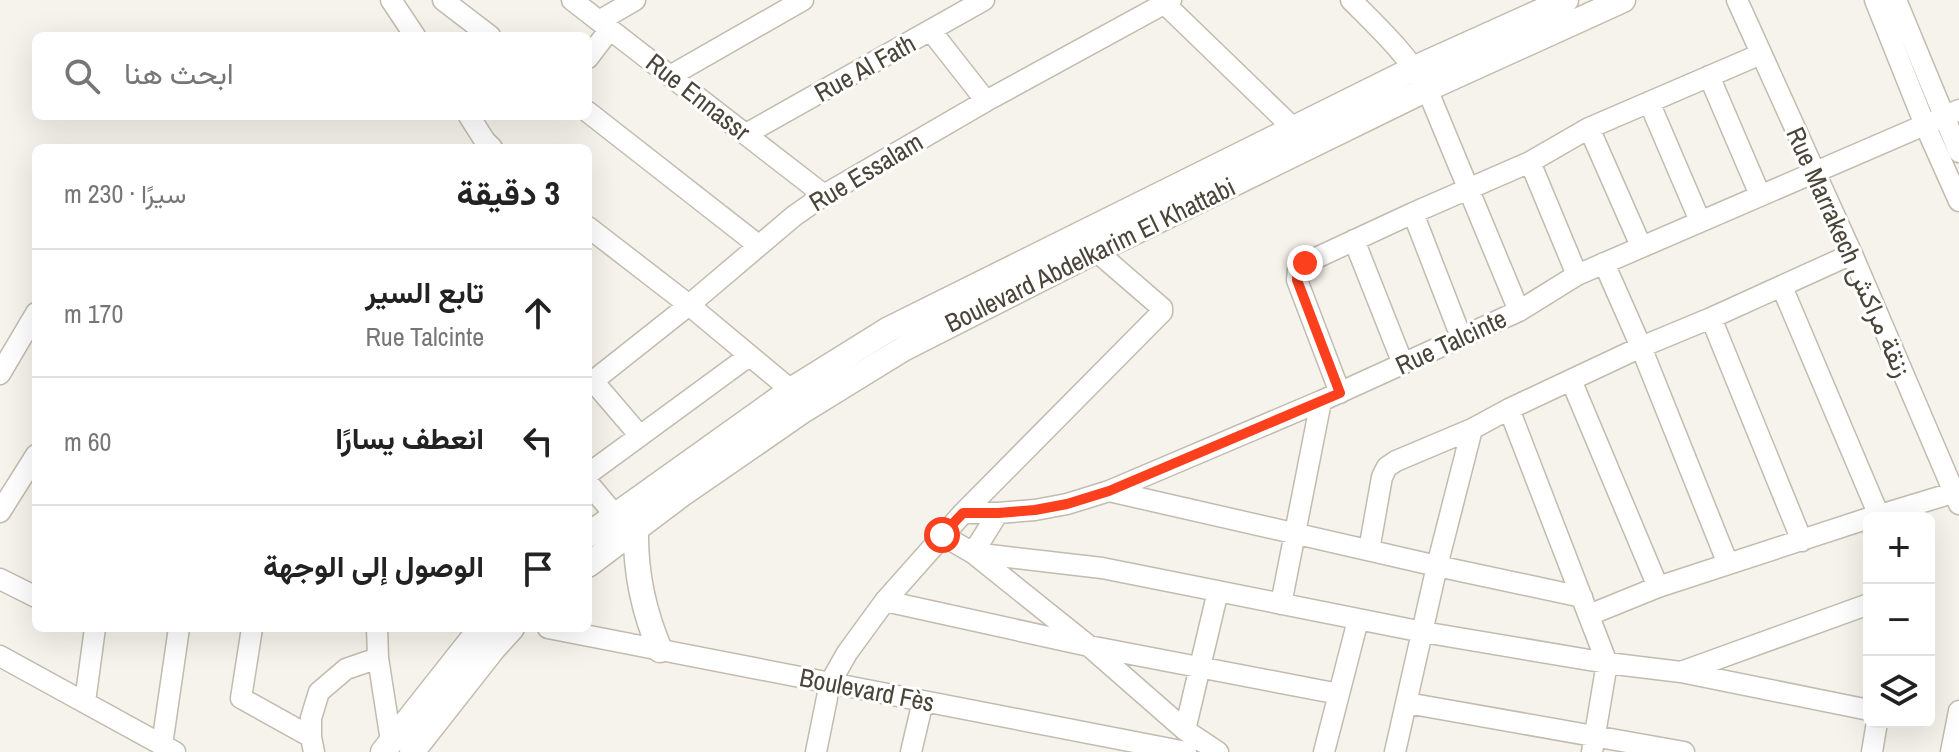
<!DOCTYPE html>
<html lang="ar">
<meta charset="utf-8">
<style>
:root{--surface:#fff;--page:#f6f6f6;--text:#222;--muted:#767676;--line:#e0e0e0}
body{margin:0;font-family:"Archivo Narrow",Vazirmatn,sans-serif;background:var(--page);color:var(--text);direction:rtl}
.controls{position:absolute;right:24px;bottom:24px;display:grid;overflow:hidden;border-radius:12px;box-shadow:0 8px 32px #0002}
.controls button{width:72px;height:72px;display:grid;place-items:center;padding:0;border:0;border-bottom:2px solid var(--line);background:var(--surface);color:var(--text);font:40px sans-serif}
.stop{position:absolute;width:24px;height:24px;margin:-18px;border:6px solid #fc3f1d;border-radius:50%;background:#fff}
.stop.end{background:#fc3f1d;border-color:#fff;box-shadow:0 2px 8px #0008}
.list{margin:0;padding:0;list-style:none}
h2{display:flex;justify-content:space-between;align-items:center;height:104px;margin:0;padding:0 32px;font-size:34px}
h2 small{font-size:26px;font-weight:400;color:var(--muted)}
.list li{display:grid;grid-template-columns:52px 1fr auto;gap:24px;align-items:center;box-sizing:border-box;height:128px;padding:0 32px;border-top:2px solid var(--line)}
.list b{display:block;font-size:30px;white-space:nowrap}
.list p{margin:0;font-size:26px;white-space:nowrap;color:var(--muted)}
.list em{font-size:26px;font-style:normal;color:var(--muted)}
.icon{flex:none;width:44px;height:44px;fill:none;stroke:currentColor;stroke-width:2;stroke-linecap:round;stroke-linejoin:round}
.map{position:relative;flex:none;width:1959px;height:752px;overflow:hidden;direction:ltr}
.search{position:absolute;background:var(--surface);box-shadow:0 8px 32px #0002;left:32px;top:32px;width:560px;height:88px;display:flex;align-items:center;gap:20px;box-sizing:border-box;padding:0 28px;border-radius:12px;color:var(--muted);font-size:30px}
.panel{position:absolute;background:var(--surface);box-shadow:0 8px 32px #0002;left:32px;top:144px;width:560px;height:488px;border-radius:12px;direction:rtl}
.map>svg:first-child{display:block}
</style>
<div class="map">
<svg width="1959" height="752" viewBox="0 0 1959 752">
<rect width="100%" height="100%" fill="#f6f3ec"/>
<g fill="none" stroke-linecap="round" stroke-linejoin="round">
<!-- minor casing -->
<g stroke="#c2bbae" stroke-width="23">
<path id="minor" d="M 391,0 L 415,36
M 443,0 L 490,36
M 572,0 L 824,195
M 1351,0 C 1379,28 1407,54 1427,89 L 1519,311
M 1737,0 L 1852,254 L 1959,504
M 1875,0 L 1925,125 L 1959,201
M 1896,0 L 1959,152
M 1165,4 L 1287,122 L 1299,140
M 599,21 L 635,0
M 931,31 L 986,101
M 588,58 L 610,29
M 670,76 L 803,0
M 1709,76 L 1760,195
M 1649,102 L 1700,221
M 588,112 L 758,245
M 469,116 L 485,141 L 492,148
M 1589,128 L 1641,246
M 746,134 L 984,0
M 1530,162 L 1577,275
M 1413,213 L 1461,337
M 588,227 L 689,305 L 791,390
M 1354,240 L 1403,364
M 1604,263 L 1641,347 L 1728,564
M 1782,287 L 1880,518
M 1711,318 L 1802,541
M 0,374 L 36,313
M 1571,380 L 1658,587
M 593,381 L 640,436
M 588,385 L 689,305 L 794,216 L 824,195 L 986,101 L 1171,0
M 1340,393 L 1297,280 L 1298,270 L 1301,265 L 1413,213 L 1530,162 L 1589,128 L 1761,54
M 1509,409 L 1607,663 L 1592,752
M 588,474 L 749,356
M 588,483 L 615,515
M 1109,491 L 1437,566 L 1582,597
M 0,512 L 36,455
M 963,513 L 998,513 L 1035,510 L 1067,504 L 1109,491 L 1321,401 L 1519,311 L 1577,275 L 1959,110
M 998,513 L 973,553 L 1102,568 L 1423,632 L 1607,663 L 1681,672 L 1869,710
M 1870,518 L 1959,491
M 942,535 L 973,553 L 1089,646 L 1185,730 L 1218,752
M 1369,550 L 1382,477 L 1387,467 L 1396,461 L 1472,429 L 1509,409 L 1641,347 L 1711,318 L 1852,254
M 0,579 L 36,597
M 885,601 L 1089,646 L 1339,694
M 1281,604 L 1321,401
M 1589,615 L 1658,587 L 1869,518
M 252,628 L 241,698 L 311,737
M 377,628 L 378,658 L 391,741
M 548,628 L 1186,752
M 0,656 L 175,752
M 1681,672 L 1869,604
M 85,702 L 95,628
M 1407,703 L 1684,752
M 1185,730 L 1218,591
M 162,745 L 179,628
M 314,752 L 311,737 L 311,718 L 319,692 L 346,669 L 378,658
M 816,752 L 830,683 L 847,653 L 885,601 L 963,513 L 1162,312 L 1162,308 L 1096,251 L 1090,242
M 911,752 L 923,701
M 1324,752 L 1358,620
M 1395,752 L 1437,566 L 1472,429
M 1872,752 L 1877,722
M 1951,752 L 1959,711"/>
</g>
<!-- tertiary casing -->
<g stroke="#c2bbae" stroke-width="27">
<path id="tertiary" d="M 636,529 C 635,572 643,610 660,650
M 588,535 L 791,390 L 889,329 L 1415,68 L 1566,0
M 588,565 L 681,495 L 804,410 L 903,349 L 1096,251 L 1427,89 L 1623,0
M 383,752 L 481,628
M 412,752 L 493,649 L 512,628"/>
</g>
<!-- minor -->
<use href="#minor" stroke="#fff" stroke-width="20"/>
<!-- tertiary -->
<use href="#tertiary" stroke="#fff" stroke-width="24"/>
</g>
<g fill="none" stroke-linecap="round" stroke-linejoin="round">
<!-- route -->
<path stroke="#fc3f1d" stroke-width="10" d="M 942,535 L 963,513 L 998,513 L 1035,510 L 1067,504 L 1109,491 L 1340,393 L 1297,280 L 1298,270 L 1305,263"/>
</g>
<g text-anchor="middle" stroke-width="6" stroke-linejoin="round" paint-order="stroke">
<!-- street labels -->
<g font-size="26" fill="#4b4439" stroke="#fff">
<text transform="translate(865 68) rotate(-29)" y="9">Rue Al Fath</text>
<text transform="translate(698 97) rotate(38)" y="9">Rue Ennassr</text>
<text transform="translate(866 172) rotate(-31)" y="9">Rue Essalam</text>
<text transform="translate(1849 252) rotate(66)" y="9">Rue Marrakech زنقة مراكش</text>
<text transform="translate(1090 255) rotate(-26)" y="9">Boulevard Abdelkarim El Khattabi</text>
<text transform="translate(1451 342) rotate(-25)" y="9">Rue Talcinte</text>
<text transform="translate(867 690) rotate(11)" y="9">Boulevard Fès</text>
</g>
</g>
</svg>
<div class="controls">
<button>+</button>
<button>−</button>
<button><svg class="icon" aria-label="layers" viewBox="0 0 24 24"><path d="M12 4l9 5-9 5-9-5zM3 14l9 5 9-5"/></svg></button>
</div>
<div class="stop" style="left:942px;top:535px"></div>
<div class="stop end" style="left:1305px;top:263px"></div>
<div class="search"><svg class="icon" aria-label="search" viewBox="0 0 24 24"><circle cx="10" cy="10" r="6"/><path d="M15 15l6 6"/></svg>ابحث هنا</div>
<section class="panel">
<h2>3 دقيقة<small>سيرًا · 230 m</small></h2>
<ul class="list">
<li><svg class="icon" aria-label="ahead" viewBox="0 0 24 24"><path d="M12 20V5M6 11l6-6 6 6"/></svg><div><b>تابع السير</b><p>Rue Talcinte</p></div><em>170 m</em></li>
<li><svg class="icon" aria-label="left" viewBox="0 0 24 24"><path d="M17 20v-9H6M10 6l-5 5 5 5"/></svg><div><b>انعطف يسارًا</b></div><em>60 m</em></li>
<li><svg class="icon" aria-label="arrive" viewBox="0 0 24 24"><path d="M6 21V4h12l-3 4 3 4H6"/></svg><div><b>الوصول إلى الوجهة</b></div></li>
</ul>
</section>
</div>
